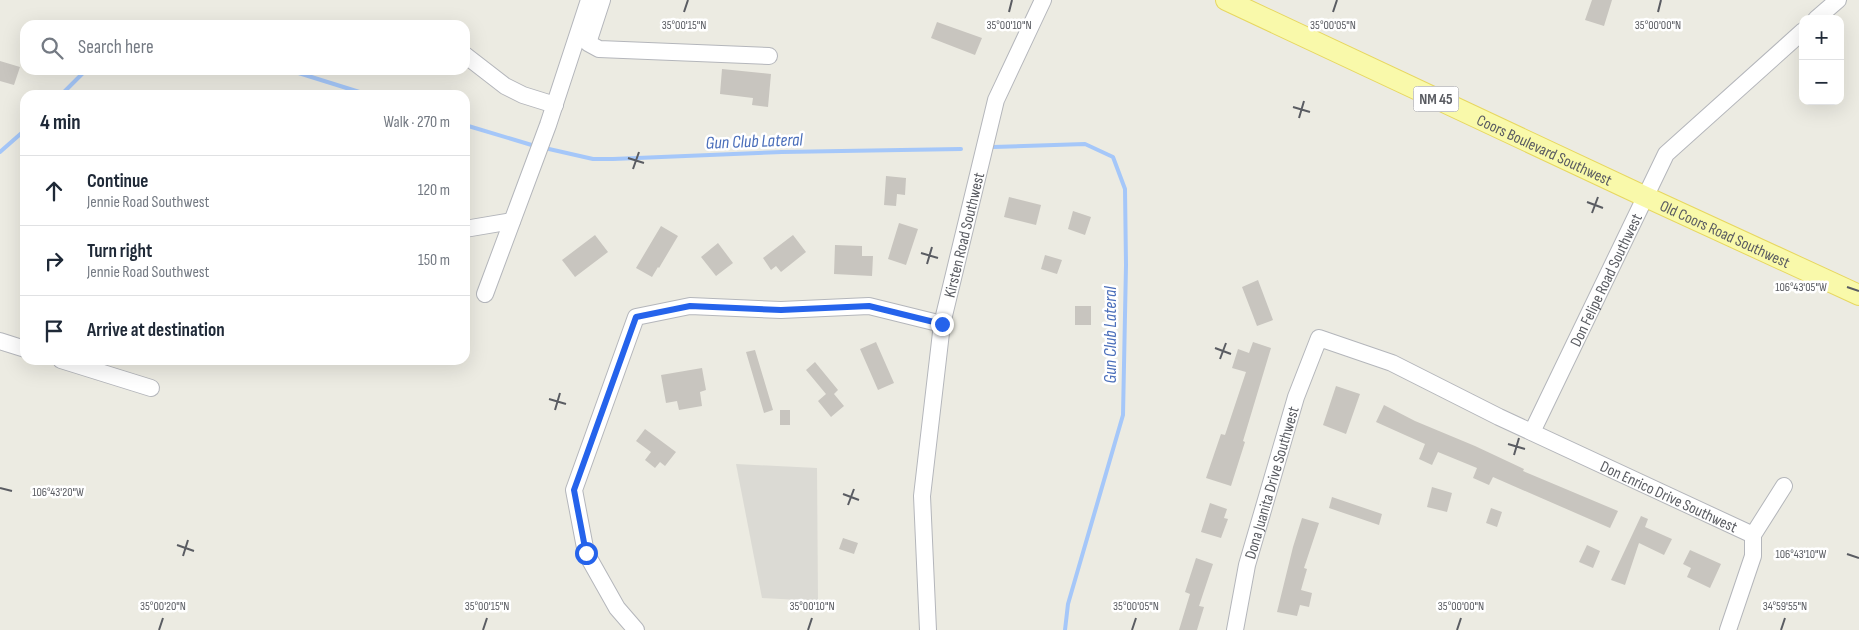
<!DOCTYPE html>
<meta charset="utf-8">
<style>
:root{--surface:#fff;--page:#f2f2f3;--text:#1f2937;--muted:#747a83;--line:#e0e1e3}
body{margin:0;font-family:"Sofia Sans Condensed",sans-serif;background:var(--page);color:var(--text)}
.controls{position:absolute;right:15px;top:15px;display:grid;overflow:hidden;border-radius:10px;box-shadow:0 5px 20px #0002}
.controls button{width:45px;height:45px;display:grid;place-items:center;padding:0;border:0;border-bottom:1px solid var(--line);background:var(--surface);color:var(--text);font:25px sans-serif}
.stop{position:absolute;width:15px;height:15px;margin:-11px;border:4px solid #2563eb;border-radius:50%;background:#fff}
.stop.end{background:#2563eb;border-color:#fff;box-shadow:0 1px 5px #0008}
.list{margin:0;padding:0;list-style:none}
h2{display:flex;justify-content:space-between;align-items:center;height:65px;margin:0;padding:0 20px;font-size:21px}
h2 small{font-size:16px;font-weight:400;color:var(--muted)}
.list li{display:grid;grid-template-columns:32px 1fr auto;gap:15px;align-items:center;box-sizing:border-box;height:70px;padding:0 20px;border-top:1px solid var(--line)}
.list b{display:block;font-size:19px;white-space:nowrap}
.list p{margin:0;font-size:16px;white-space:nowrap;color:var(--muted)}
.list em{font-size:16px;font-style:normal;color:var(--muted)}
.icon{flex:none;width:28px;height:28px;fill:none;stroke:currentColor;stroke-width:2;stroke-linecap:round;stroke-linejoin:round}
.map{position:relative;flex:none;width:1859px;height:630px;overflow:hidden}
.search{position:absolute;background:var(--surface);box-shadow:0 5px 20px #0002;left:20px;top:20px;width:450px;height:55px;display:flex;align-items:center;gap:12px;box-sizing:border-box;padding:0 18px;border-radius:15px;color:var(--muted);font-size:19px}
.panel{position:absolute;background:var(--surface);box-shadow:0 5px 20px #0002;left:20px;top:90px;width:450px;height:275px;border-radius:15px}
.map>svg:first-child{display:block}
</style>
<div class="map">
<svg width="1859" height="630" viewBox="0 0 1859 630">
<rect width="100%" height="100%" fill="#ecebe2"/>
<!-- industrial -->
<path fill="#dbdad4" d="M 736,464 L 817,468 L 818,601 L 762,598 Z"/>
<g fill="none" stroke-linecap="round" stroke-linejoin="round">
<!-- stream -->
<path stroke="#a5c7f9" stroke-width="4" d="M 289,70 L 369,95
M 61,95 L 86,70
M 465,125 L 535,146
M 993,147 L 1085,144 L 1113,157 L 1125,189 L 1126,265 L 1123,415 L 1068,604 L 1065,630
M 549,149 L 593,159 L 613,159 L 782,152 L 961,149
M 0,152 L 25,130"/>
</g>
<!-- building -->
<path fill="#c8c5bf" d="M 1592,0 L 1612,0 L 1604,26 L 1585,20 Z
M 937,22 L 982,38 L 975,55 L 931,38 Z
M 0,61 L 20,67 L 14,85 L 0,81 Z
M 722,69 L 771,74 L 768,107 L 752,105 L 753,98 L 720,94 Z
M 886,176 L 906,178 L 905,195 L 897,194 L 896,206 L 884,205 Z
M 1009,197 L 1041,205 L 1036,225 L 1004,217 Z
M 1073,211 L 1091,217 L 1085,235 L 1068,229 Z
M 899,223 L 918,229 L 906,265 L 888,259 Z
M 661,226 L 678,236 L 659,268 L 658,267 L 652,277 L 636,268 Z
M 595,235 L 608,252 L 575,277 L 562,260 Z
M 793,235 L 806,252 L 781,272 L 776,266 L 771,270 L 763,258 Z
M 718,243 L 733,263 L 716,276 L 701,257 Z
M 835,245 L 862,246 L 862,256 L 873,256 L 872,276 L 834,274 Z
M 1045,255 L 1062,260 L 1057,274 L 1041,269 Z
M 1258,280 L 1273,320 L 1257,326 L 1242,287 Z
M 1075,306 L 1091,306 L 1091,325 L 1075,325 Z
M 876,342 L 894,383 L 878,390 L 860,349 Z
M 1253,342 L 1271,348 L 1243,441 L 1245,442 L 1231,486 L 1206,478 L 1221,434 L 1225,435 L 1246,372 L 1232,368 L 1238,349 L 1249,353 Z
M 755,350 L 773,410 L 764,413 L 746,352 Z
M 815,362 L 838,390 L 834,394 L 844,406 L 831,417 L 818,401 L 826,394 L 806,370 Z
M 702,368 L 706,390 L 700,392 L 702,406 L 679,410 L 677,401 L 666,403 L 661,375 Z
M 1336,386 L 1360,394 L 1346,434 L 1323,425 Z
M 1384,405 L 1415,421 L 1475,446 L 1524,469 L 1523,471 L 1618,511 L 1610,528 L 1493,477 L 1489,485 L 1473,478 L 1477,468 L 1438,452 L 1432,465 L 1419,459 L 1425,444 L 1376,422 Z
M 780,410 L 790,410 L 790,425 L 780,425 Z
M 645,429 L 676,452 L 665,466 L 660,462 L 655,468 L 645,460 L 651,452 L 636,441 Z
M 1432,487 L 1452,493 L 1447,512 L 1427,507 Z
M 1332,497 L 1382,514 L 1379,525 L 1329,508 Z
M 1210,503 L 1227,509 L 1224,518 L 1228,519 L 1221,538 L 1201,532 Z
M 1491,508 L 1502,512 L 1497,527 L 1486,523 Z
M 1641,516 L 1648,519 L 1645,527 L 1672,539 L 1664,555 L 1639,543 L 1625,585 L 1611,580 Z
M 1302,518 L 1319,523 L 1304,568 L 1307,569 L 1301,590 L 1312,593 L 1309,607 L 1300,605 L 1297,616 L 1277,612 L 1293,547 Z
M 843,538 L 858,543 L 854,554 L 839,549 Z
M 1587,545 L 1600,551 L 1593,568 L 1579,562 Z
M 1690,550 L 1721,564 L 1710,588 L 1687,577 L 1691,568 L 1683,564 Z
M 1196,558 L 1213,564 L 1199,606 L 1204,607 L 1197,630 L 1179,630 L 1190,594 L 1185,592 Z"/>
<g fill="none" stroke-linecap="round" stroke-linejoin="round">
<!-- minor casing -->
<g stroke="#b4b6bb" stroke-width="18">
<g id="minor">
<path d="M 602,0 L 588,43 L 599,49 L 769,56"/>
<path d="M 1816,19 L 1838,0"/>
<path d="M 465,55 L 505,86 L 523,95 L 555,105"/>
<path d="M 465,229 L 512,221"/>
<path d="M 485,294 L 548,125 L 589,0"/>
<path d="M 0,341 L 25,349"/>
<path d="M 61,360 L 151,388"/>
<path id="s1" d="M 1532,432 L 1666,154 L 1803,31"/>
<path d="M 1753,535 L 1784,486"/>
<path d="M 636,630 L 617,608 L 586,553 L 574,490 L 636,317 L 690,306 L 781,310 L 869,306 L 942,324"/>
<path id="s2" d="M 928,630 L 922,496 L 942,324 L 996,100 L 1043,0"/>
<path id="s3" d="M 1235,630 L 1247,565 L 1296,397 L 1319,338 L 1392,363 L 1499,417 L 1753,535"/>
<path d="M 1728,630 L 1753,556 L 1753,535"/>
</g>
</g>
<!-- major casing -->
<g stroke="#e7d760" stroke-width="22">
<g id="major">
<path id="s4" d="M 1226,0 L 1646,197 L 1859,295"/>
</g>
</g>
<!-- minor -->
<use href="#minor" stroke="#fff" stroke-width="16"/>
<!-- major -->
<use href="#major" stroke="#f9f9aa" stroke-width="20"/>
</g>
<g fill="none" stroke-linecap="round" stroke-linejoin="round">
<!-- route -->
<path stroke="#2563eb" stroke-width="6" d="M 586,553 L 574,490 L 636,317 L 690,306 L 781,310 L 869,306 L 942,324"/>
</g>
<!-- ticks -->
<path fill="none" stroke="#5a5c62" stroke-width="2" d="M 684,12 L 688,0M 1009,12 L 1012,0M 1333,12 L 1337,0M 1658,12 L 1661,0M 1293,107 L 1310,112M 1299,118 L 1304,101M 628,158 L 644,163M 633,169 L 639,152M 1587,202 L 1603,208M 1592,213 L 1598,197M 921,253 L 938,258M 927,264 L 932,247M 1847,287 L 1859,291M 1215,348 L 1231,354M 1220,359 L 1226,343M 549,399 L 566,404M 555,410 L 560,393M 1508,444 L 1525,449M 1514,455 L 1519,438M 0,488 L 12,491M 843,494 L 859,500M 848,505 L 854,489M 177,545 L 194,551M 1847,554 L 1859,558M 183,556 L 188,540M 159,630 L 163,618M 483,630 L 487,618M 808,630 L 812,618M 1132,630 L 1136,618M 1457,630 L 1461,618M 1781,630 L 1785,618"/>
<g text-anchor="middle" stroke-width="5" stroke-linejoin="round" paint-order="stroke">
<!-- shield labels -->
<rect fill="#fff" stroke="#8c8d91" stroke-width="1" x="1413.5" y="86.5" width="45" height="25" rx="4"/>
<g font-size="15" font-weight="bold" fill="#5a5c62">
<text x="1436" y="104">NM 45</text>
</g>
<!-- street labels -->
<g font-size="16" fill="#5a5c62" stroke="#fff">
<text dy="6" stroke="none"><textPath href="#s4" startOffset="352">Coors Boulevard Southwest</textPath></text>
<text dy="6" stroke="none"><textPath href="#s4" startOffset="551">Old Coors Road Southwest</textPath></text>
<text dy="6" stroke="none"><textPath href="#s2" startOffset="399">Kirsten Road Southwest</textPath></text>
<text dy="6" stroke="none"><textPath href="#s1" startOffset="169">Don Felipe Road Southwest</textPath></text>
<text dy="6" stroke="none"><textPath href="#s3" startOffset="152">Dona Juanita Drive Southwest</textPath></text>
<text dy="6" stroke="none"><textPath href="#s3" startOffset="689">Don Enrico Drive Southwest</textPath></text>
</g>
<!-- water labels -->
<g font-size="18" font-style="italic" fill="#4a6eba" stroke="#fff">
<text transform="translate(754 141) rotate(-2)" y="6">Gun Club Lateral</text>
<text transform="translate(1110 335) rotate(-90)" y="6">Gun Club Lateral</text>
</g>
</g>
<g font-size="12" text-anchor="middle" fill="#5a5c62" stroke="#fff" stroke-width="5" stroke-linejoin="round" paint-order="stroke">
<text x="684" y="29">35°00'15"N</text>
<text x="1009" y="29">35°00'10"N</text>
<text x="1333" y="29">35°00'05"N</text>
<text x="1658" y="29">35°00'00"N</text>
<text x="1801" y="291">106°43'05"W</text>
<text x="58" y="496">106°43'20"W</text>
<text x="1801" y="558">106°43'10"W</text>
<text x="163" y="610">35°00'20"N</text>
<text x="487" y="610">35°00'15"N</text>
<text x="812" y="610">35°00'10"N</text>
<text x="1136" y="610">35°00'05"N</text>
<text x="1461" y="610">35°00'00"N</text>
<text x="1785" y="610">34°59'55"N</text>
</g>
</svg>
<div class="controls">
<button>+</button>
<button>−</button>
</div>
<div class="stop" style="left:586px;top:553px"></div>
<div class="stop end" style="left:942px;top:324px"></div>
<div class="search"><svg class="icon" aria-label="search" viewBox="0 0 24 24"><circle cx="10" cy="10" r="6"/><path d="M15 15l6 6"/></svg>Search here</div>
<section class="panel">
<h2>4 min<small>Walk · 270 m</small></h2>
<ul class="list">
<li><svg class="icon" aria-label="ahead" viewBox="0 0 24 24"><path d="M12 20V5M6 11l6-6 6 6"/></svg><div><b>Continue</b><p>Jennie Road Southwest</p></div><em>120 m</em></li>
<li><svg class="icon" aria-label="right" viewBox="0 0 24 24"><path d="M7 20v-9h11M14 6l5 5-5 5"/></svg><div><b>Turn right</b><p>Jennie Road Southwest</p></div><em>150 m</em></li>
<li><svg class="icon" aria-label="arrive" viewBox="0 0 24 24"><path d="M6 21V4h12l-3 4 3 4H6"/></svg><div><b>Arrive at destination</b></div></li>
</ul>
</section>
</div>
